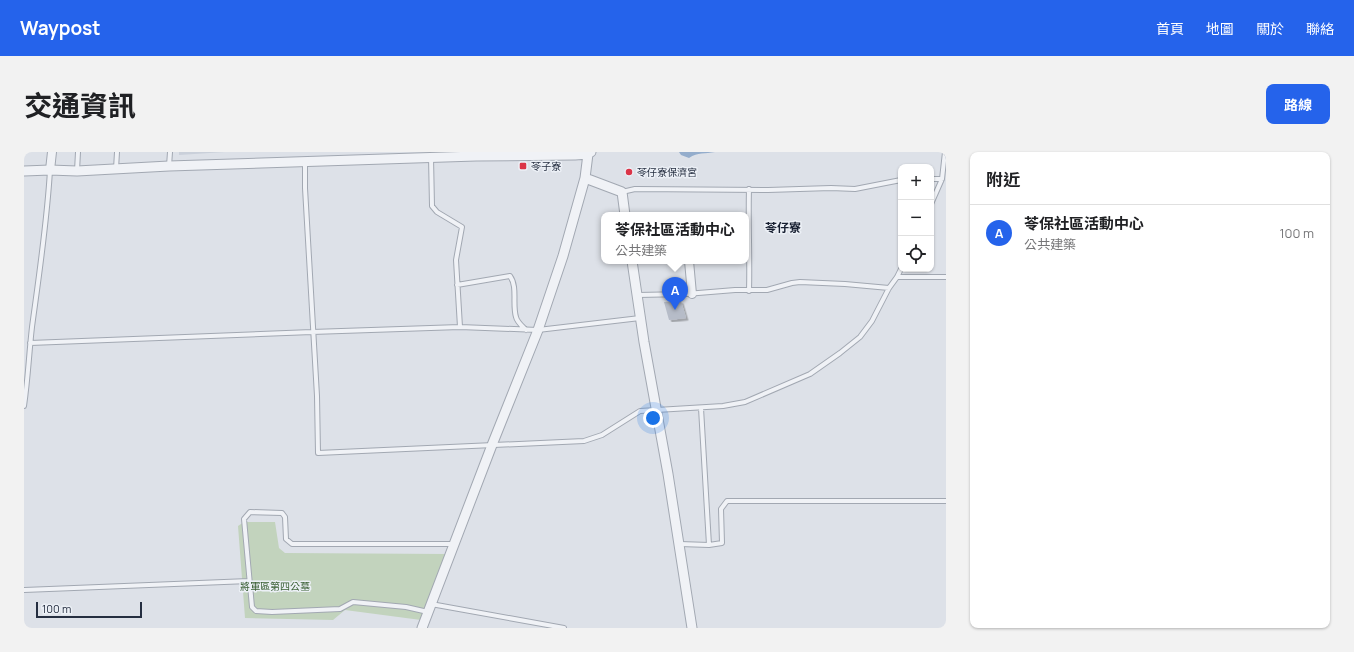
<!DOCTYPE html>
<html lang="zh-TW">
<meta charset="utf-8">
<style>
:root{--surface:#fff;--page:#f2f2f2;--text:#202124;--muted:#757577;--line:#e0e0e0;--accent:#2563eb}
body{margin:0;font-family:Manrope,"Noto Sans TC",sans-serif;background:var(--page);color:var(--text)}
.controls{position:absolute;right:12px;top:12px;display:grid;overflow:hidden;border-radius:8px;box-shadow:0 1px 3px #0004}
.controls button{width:36px;height:36px;display:grid;place-items:center;padding:0;border:0;border-bottom:1px solid var(--line);background:var(--surface);color:var(--text);font:20px sans-serif}
.scale{position:absolute;left:12px;bottom:10px;width:106px;box-sizing:border-box;padding-left:4px;border:2px solid #252e40;border-top:0;font-size:11px;line-height:14px;white-space:nowrap;color:#252e40;-webkit-text-stroke:3px #ecf0f6;paint-order:stroke}
.you{position:absolute;left:629px;top:266px;width:14px;height:14px;margin:-10px;border:3px solid #fff;border-radius:50%;background:#1a73e8;box-shadow:0 0 0 6px #1a73e833}
.badge{display:grid;place-items:center;width:26px;height:26px;border-radius:50%;background:var(--accent);color:#fff;font-size:13px;font-weight:700}
.pin{position:absolute;translate:-50% -33px;filter:drop-shadow(0 1px 2px #0008)}
.pin::after{content:'';position:absolute;top:21px;width:14px;height:12px;background:inherit;clip-path:polygon(0 0,100% 0,50% 100%)}
.popup{position:absolute;left:577px;top:60px;width:148px;height:52px;box-sizing:border-box;display:grid;place-content:center;border-radius:8px;background:var(--surface);filter:drop-shadow(0 1px 3px #0005);font-size:13px;white-space:nowrap;color:var(--muted)}
.popup b{font-size:15px;color:var(--text)}
.popup::after{content:'';position:absolute;left:50%;top:100%;margin-left:-8px;border:8px solid transparent;border-top-color:var(--surface)}
.list{margin:0;padding:0;list-style:none}
h2{display:flex;justify-content:space-between;align-items:center;height:52px;margin:0;padding:0 16px;font-size:17px}
h2 small{font-size:13px;font-weight:400;color:var(--muted)}
.list li{display:grid;grid-template-columns:26px 1fr auto;gap:12px;align-items:center;box-sizing:border-box;height:56px;padding:0 16px;border-top:1px solid var(--line)}
.list b{display:block;font-size:15px;white-space:nowrap}
.list p{margin:0;font-size:13px;white-space:nowrap;color:var(--muted)}
.list em{font-size:13px;font-style:normal;color:var(--muted)}
.icon{flex:none;width:22px;height:22px;fill:none;stroke:currentColor;stroke-width:2;stroke-linecap:round;stroke-linejoin:round}
.map{position:relative;flex:none;width:922px;height:476px;overflow:hidden;border-radius:8px}
header{display:flex;align-items:center;gap:24px;box-sizing:border-box;height:56px;padding:0 20px;background:var(--accent);color:#fff}
header strong{font-size:19px}
nav{display:flex;gap:22px;margin-inline-start:auto;font-size:14px}
.intro{display:flex;align-items:center;justify-content:space-between;box-sizing:border-box;height:96px;padding:0 24px}
h1{margin:0;font-size:28px}
.button{padding:10px 18px;border-radius:8px;background:var(--accent);color:#fff;font-size:14px;font-weight:700}
main{display:flex;gap:24px;padding:0 24px}
aside{flex:1;background:var(--surface);border-radius:8px;box-shadow:0 1px 3px #0004}
.map>svg:first-child{display:block}
</style>
<header>
<strong>Waypost</strong>
<nav><a>首頁</a><a>地圖</a><a>關於</a><a>聯絡</a></nav>
</header>
<div class="intro"><h1>交通資訊</h1><a class="button">路線</a></div>
<main>
<div class="map">
<svg width="922" height="476" viewBox="0 0 922 476">
<defs>
<filter id="shadow"><feDropShadow dx="2.5" dy="2.5" stdDeviation="0" flood-color="#0004"/></filter>
</defs>
<rect width="100%" height="100%" fill="#dde1e8"/>
<!-- built -->
<path fill="#cad0da" d="M 155,0 L 201,0 L 155,3 Z"/>
<!-- green -->
<path fill="#c2d3bd" d="M 220,370 L 251,370 L 255,396 L 261,401 L 423,402 L 397,468 L 321,458 L 309,468 L 221,466 L 214,374 Z"/>
<!-- water -->
<path fill="#94adcc" d="M 655,0 L 691,0 C 681,2 674,0 665,6 L 657,3 Z"/>
<!-- building -->
<path fill="#b6bcc8" filter="url(#shadow)" d="M 657,149 L 662,166 L 645,168 L 640,150 Z"/>
<g fill="none" stroke-linecap="round" stroke-linejoin="round">
<!-- service casing -->
<g stroke="#a2a8b2" stroke-width="6">
<path id="service" d="M 407,5 L 408,54 L 413,60 L 438,75 L 432,108 L 436,175
M 281,10 L 281,36 L 293,244 L 294,301 L 560,289 L 578,283 L 616,259 L 699,254 L 721,250 L 786,222 L 816,201 L 836,185 L 848,169 L 865,136 L 873,125 L 877,117
M 145,14 L 146,0
M 92,17 L 93,0
M 53,19 L 54,0
M 907,27 L 918,27
M 725,37 C 724,71 726,105 725,139
M 598,40 L 611,37 L 744,38 L 807,36 L 831,37 L 877,28
M 907,52 L 918,27 L 921,0
M 873,125 L 922,125
M 433,133 L 486,124 C 494,135 488,152 492,165 C 493,170 498,174 502,178
M 614,143 L 662,142 L 711,138 L 743,138 L 768,131 L 776,130 L 821,132 L 865,136
M 6,191 L 288,180 L 436,175 L 514,178 L 616,166
M 0,254 C 4,227 5,201 8,175 C 15,123 23,71 26,18
M 677,256 L 685,393
M 656,392 L 685,393 L 698,391 L 697,357 L 703,349 L 922,349
M 0,438 L 225,429
M 407,452 L 540,476
M 404,460 L 382,455 L 329,450 L 316,457 L 248,460 L 232,459 L 228,455 L 220,367 L 226,360 L 258,361 L 261,365 L 262,387 L 268,392 L 430,392"/>
</g>
<!-- minor casing -->
<g stroke="#a2a8b2" stroke-width="10">
<path id="minor" d="M 26,18 L 28,0
M 665,109 L 668,142"/>
</g>
<!-- tertiary casing -->
<g stroke="#a2a8b2" stroke-width="11">
<path id="tertiary" d="M 0,19 L 26,18 L 53,19 L 145,14 L 452,4 L 551,3 L 564,2 L 567,0
M 561,26 L 598,40 L 601,63
M 608,109 L 620,190 L 644,322 L 668,476
M 398,476 L 468,293 L 514,178 L 539,104 L 561,26 L 564,2"/>
</g>
<!-- service -->
<use href="#service" stroke="#f0f2f6" stroke-width="4"/>
<!-- minor -->
<use href="#minor" stroke="#f0f2f6" stroke-width="8"/>
<!-- tertiary -->
<use href="#tertiary" stroke="#f0f2f6" stroke-width="9"/>
</g>
<!-- markers -->
<g fill="#db3447" stroke="#ecf0f6" stroke-width="1.5">
<rect x="495" y="10" width="8" height="8" rx="2"/>
<circle cx="605" cy="20" r="4"/>
</g>
<g text-anchor="middle" stroke-width="3" stroke-linejoin="round" paint-order="stroke">
<!-- poi labels -->
<g font-size="10" fill="#252e40" stroke="#ecf0f6" text-anchor="start">
<text x="507" y="18">苓子寮</text>
<text x="613" y="24">苓仔寮保濟宮</text>
</g>
<!-- park labels -->
<g font-size="10" fill="#375d31" stroke="#ecf0f6">
<text x="251" y="438">將軍區第四公墓</text>
</g>
<!-- quarter labels -->
<g font-size="12" font-weight="bold" fill="#171f31" stroke="#ecf0f6">
<text x="759" y="80">苓仔寮</text>
</g>
</g>
</svg>
<div class="controls">
<button>+</button>
<button>−</button>
<button><svg class="icon" aria-label="locate" viewBox="0 0 24 24"><circle cx="12" cy="12" r="6"/><path d="M12 2v4M12 18v4M2 12h4M18 12h4"/></svg></button>
</div>
<div class="scale">100 m</div>
<div class="you"></div>
<div class="pin badge" style="left:651px;top:158px">A</div>
<div class="popup"><b>苓保社區活動中心</b>公共建築</div>
</div>
<aside>
<h2>附近<small></small></h2>
<ul class="list">
<li><span class="badge">A</span><div><b>苓保社區活動中心</b><p>公共建築</p></div><em>100 m</em></li>
</ul>
</aside>
</main>
